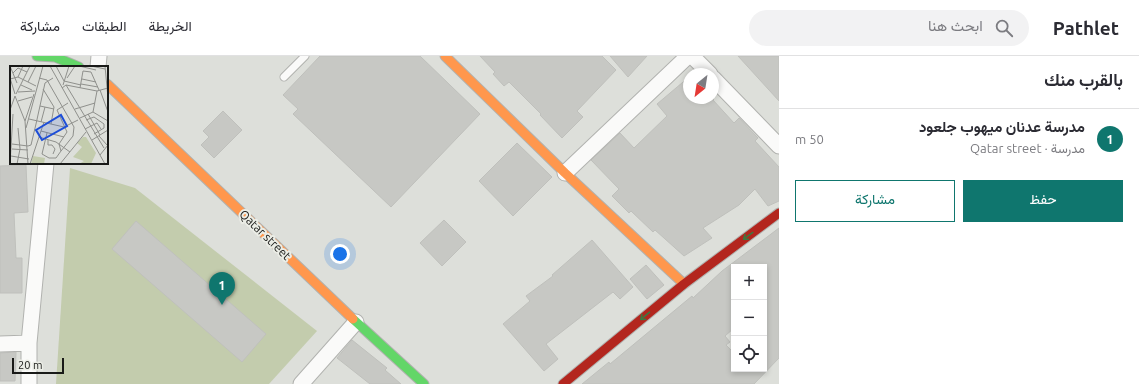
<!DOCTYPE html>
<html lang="ar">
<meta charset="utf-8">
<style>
:root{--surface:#fff;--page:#f2f2f3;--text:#2b2b33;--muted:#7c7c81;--line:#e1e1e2;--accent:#0f766e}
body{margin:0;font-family:Ubuntu,Vazirmatn,sans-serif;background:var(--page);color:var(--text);direction:rtl}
.controls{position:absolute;right:12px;bottom:12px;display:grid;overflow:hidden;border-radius:0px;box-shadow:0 2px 6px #0003}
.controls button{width:36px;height:36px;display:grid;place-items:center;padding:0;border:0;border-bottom:1px solid var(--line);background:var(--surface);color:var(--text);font:20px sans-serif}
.compass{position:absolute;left:683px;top:12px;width:36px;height:36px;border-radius:50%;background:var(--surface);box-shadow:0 2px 6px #0003;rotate:210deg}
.scale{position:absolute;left:12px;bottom:10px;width:52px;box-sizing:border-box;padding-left:4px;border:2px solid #191a18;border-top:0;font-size:11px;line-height:14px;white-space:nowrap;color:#191a18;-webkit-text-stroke:3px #ebede6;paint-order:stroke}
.you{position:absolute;left:340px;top:198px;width:14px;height:14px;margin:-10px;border:3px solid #fff;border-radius:50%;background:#1a73e8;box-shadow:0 0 0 6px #1a73e833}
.badge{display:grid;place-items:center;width:26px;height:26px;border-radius:50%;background:var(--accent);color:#fff;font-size:13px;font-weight:700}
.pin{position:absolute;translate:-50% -33px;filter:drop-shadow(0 1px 2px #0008)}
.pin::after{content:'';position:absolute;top:21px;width:14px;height:12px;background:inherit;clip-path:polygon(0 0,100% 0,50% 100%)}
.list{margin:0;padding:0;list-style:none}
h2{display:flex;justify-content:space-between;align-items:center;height:52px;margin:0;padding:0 16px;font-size:17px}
h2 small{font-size:13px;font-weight:400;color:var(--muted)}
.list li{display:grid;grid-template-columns:26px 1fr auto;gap:12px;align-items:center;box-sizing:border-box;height:60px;padding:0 16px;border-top:1px solid var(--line)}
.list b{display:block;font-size:15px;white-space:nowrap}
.list p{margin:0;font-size:13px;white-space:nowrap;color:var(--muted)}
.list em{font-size:13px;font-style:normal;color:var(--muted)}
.actions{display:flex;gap:8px;padding:12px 16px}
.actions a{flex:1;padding:9px 0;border:1px solid var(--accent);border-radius:0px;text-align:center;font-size:14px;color:var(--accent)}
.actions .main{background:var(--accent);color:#fff}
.icon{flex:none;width:22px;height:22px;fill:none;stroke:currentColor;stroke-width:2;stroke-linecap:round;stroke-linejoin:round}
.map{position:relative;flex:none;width:779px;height:328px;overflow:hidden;direction:ltr}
header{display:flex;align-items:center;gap:24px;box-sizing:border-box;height:56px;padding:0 20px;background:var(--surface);border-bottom:1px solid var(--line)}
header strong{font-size:19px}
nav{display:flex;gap:22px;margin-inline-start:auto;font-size:14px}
.search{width:280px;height:36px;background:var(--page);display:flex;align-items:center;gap:10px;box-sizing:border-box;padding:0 14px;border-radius:22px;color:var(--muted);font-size:15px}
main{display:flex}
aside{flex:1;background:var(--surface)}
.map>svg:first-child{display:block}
</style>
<header>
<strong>Pathlet</strong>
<div class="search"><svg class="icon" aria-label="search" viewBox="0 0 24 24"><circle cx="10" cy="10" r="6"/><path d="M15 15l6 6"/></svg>ابحث هنا</div>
<nav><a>الخريطة</a><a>الطبقات</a><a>مشاركة</a></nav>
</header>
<main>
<aside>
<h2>بالقرب منك<small></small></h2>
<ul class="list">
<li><span class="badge">1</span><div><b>مدرسة عدنان ميهوب جلعود</b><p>مدرسة · Qatar street</p></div><em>50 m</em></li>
</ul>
<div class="actions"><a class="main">حفظ</a><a>مشاركة</a></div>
</aside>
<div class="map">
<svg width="779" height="328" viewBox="0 0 779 328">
<rect width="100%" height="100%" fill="#dddfda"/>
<!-- green -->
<path fill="#c3ccad" d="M 70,112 L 135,132 L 317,275 L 269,328 L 56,328 Z"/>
<!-- building -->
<path fill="#c7c8c4" stroke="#bfc0bc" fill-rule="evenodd" d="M 320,0 L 420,0 L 480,58 L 391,151 L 293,58 L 298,53 L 283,39 Z
M 480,0 L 602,0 L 616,14 L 577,55 L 583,61 L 562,82 L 540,59 L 541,58 L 509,26 L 504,30 L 493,18 L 495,16 Z
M 610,0 L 647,0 L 628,21 Z
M 738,0 L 779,0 L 779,45 Z
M 689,21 L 689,42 L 713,42 L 714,43 L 713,44 L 734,67 L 739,62 L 758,82 L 755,85 L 779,111 L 779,145 L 768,150 L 755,133 L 739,149 L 703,172 L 712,182 L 684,200 L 655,174 L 653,176 L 631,155 L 629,157 L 612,140 L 619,133 L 591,104 L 620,77 L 634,92 L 667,60 L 657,48 Z
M 223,55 L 242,74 L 214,102 L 201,89 L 209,81 L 203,75 Z
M 517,87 L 552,121 L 513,160 L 479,125 Z
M 26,109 L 28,156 L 14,157 L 16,202 L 22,202 L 22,237 L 0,237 L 0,110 Z
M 444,164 L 466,186 L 442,210 L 420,187 Z
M 136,165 L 266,278 L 242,306 L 112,193 Z
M 779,172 L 779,302 L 754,328 L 582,328 L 609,306 L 610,308 L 692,240 L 693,242 L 722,215 ZM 734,211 L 764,211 L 764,313 L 734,313 L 734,297 L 726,289 L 730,286 L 725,280 L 734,272 Z
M 592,184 L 633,231 L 620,243 L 613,236 L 546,288 L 558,303 L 544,315 L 503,268 L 530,245 L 526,240 L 553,220 L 552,219 Z
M 646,209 L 664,229 L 647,243 L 630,223 Z
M 352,284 L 387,312 L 385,314 L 401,328 L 370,328 L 337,302 Z
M 16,296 L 15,325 L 0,325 L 0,297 Z"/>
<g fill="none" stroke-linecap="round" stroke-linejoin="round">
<!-- lane casing -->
<g stroke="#b1b2af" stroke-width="9">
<path id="lane" d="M 284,21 L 305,0"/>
</g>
<!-- street casing -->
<g stroke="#b1b2af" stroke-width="17">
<path id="street" d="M 692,0 L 710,18
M 98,11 L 99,0
M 713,22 L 779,90
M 565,117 L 688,0
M 0,288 L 29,287
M 29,328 L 29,287 L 46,107
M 301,328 L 356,266"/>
</g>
<!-- fast casing -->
<g stroke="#b1b2af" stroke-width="11">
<path id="fast" d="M 37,0 L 55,1 L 79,11
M 353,263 L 424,328"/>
</g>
<!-- slow casing -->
<g stroke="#b1b2af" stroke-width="11">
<path id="slow" d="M 445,0 L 565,117 L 684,228
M 107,28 L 353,263"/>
</g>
<!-- jam casing -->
<g stroke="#b1b2af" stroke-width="11">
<path id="jam" d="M 563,328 L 684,228 L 779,157"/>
</g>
<!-- lane -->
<use href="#lane" stroke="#fafaf9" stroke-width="7"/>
<!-- street -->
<use href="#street" stroke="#fafaf9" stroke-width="15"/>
<!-- fast -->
<use href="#fast" stroke="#63d668" stroke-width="9"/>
<!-- slow -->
<use href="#slow" stroke="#ff974d" stroke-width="9"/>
<!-- jam -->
<use href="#jam" stroke="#b3261e" stroke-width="9"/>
</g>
<!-- one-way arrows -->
<defs><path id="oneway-shaft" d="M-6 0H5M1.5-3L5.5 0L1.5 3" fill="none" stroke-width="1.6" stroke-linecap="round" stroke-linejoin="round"/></defs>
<g stroke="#3e7840">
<use href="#oneway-shaft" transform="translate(748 180) rotate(144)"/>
<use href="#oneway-shaft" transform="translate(645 260) rotate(140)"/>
</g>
<g text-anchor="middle" stroke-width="4" stroke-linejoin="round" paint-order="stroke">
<!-- street labels -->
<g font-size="12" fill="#191a18" stroke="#ebede6">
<text transform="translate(265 179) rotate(44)" y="4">Qatar street</text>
</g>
</g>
<!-- overview -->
<g transform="translate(10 10)">
<rect width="98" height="98" fill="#dddfda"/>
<path d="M 73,71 L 76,71 L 86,87 L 81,98 L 69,98 L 74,95 L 63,91 L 72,81 L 67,77 ZM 23,90 L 35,92 L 34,98 L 21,98 Z" fill="#c3ccad"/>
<path fill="none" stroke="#8f908c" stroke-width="1" d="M 0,0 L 7,17M 40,0 L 95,98M 46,0 L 54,15 L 71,19M 69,0 L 86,4M 81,0 L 95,3M 95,0 L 98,32M 3,7 L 8,2 L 17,6M 8,11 L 13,0M 0,12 L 5,28M 29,12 L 37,14 L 64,61 L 63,70 L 51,85M 57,12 L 65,0M 0,13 L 8,11 L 26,20M 72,13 L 86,16M 18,16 L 26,0M 71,18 L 88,21M 11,19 L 22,24M 53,19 L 59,0M 56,19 L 94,82M 52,22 L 56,19 L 87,25 L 98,22M 70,22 L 73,5 L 81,6 L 89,24M 33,23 L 44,41 L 41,58M 90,24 L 98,46M 8,26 L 25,25M 6,28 L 20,0M 5,30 L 15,55 L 18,98M 8,35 L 22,31M 30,40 L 44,43M 65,43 L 85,37M 0,44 L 5,30M 83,46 L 87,25M 78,48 L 90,69M 70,52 L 83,46 L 98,55M 19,53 L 54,61 L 68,54M 76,54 L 84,51 L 94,58 L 94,62 L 84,68M 15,55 L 24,28M 31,56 L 35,41M 26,58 L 35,17 L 43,12M 16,62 L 33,0M 75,63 L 87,57 L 91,63M 31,65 L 54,71M 37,67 L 32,88 L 39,92 L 46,92 L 51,85 L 49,78 L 57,66 L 47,44 L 58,37M 89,70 L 97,79M 29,71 L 46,76 L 60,86M 38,74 L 38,79 L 42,79 L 45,83 L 43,88M 82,74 L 98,64M 2,78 L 18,80M 18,80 L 21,79 L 26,58M 2,83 L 18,84M 90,89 L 98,79M 1,90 L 19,93M 0,98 L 3,48M 7,98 L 10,83 L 8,62M 20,98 L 34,56M 50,98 L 76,66"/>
<path fill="#1d4ed8" fill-opacity="0.15" stroke="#1d4ed8" stroke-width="2" d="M 51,49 L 57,60 L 32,74 L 26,64 Z"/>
<rect width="98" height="98" fill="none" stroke="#191a18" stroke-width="2"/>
</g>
</svg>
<div class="controls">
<button>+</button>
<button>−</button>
<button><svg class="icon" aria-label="locate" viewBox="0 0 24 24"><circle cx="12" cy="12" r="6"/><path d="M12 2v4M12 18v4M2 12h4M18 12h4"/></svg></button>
</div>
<svg class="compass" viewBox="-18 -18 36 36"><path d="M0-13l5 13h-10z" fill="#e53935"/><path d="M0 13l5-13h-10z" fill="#7c7c81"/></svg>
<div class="scale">20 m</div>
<div class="you"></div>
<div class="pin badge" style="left:222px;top:249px">1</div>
</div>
</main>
